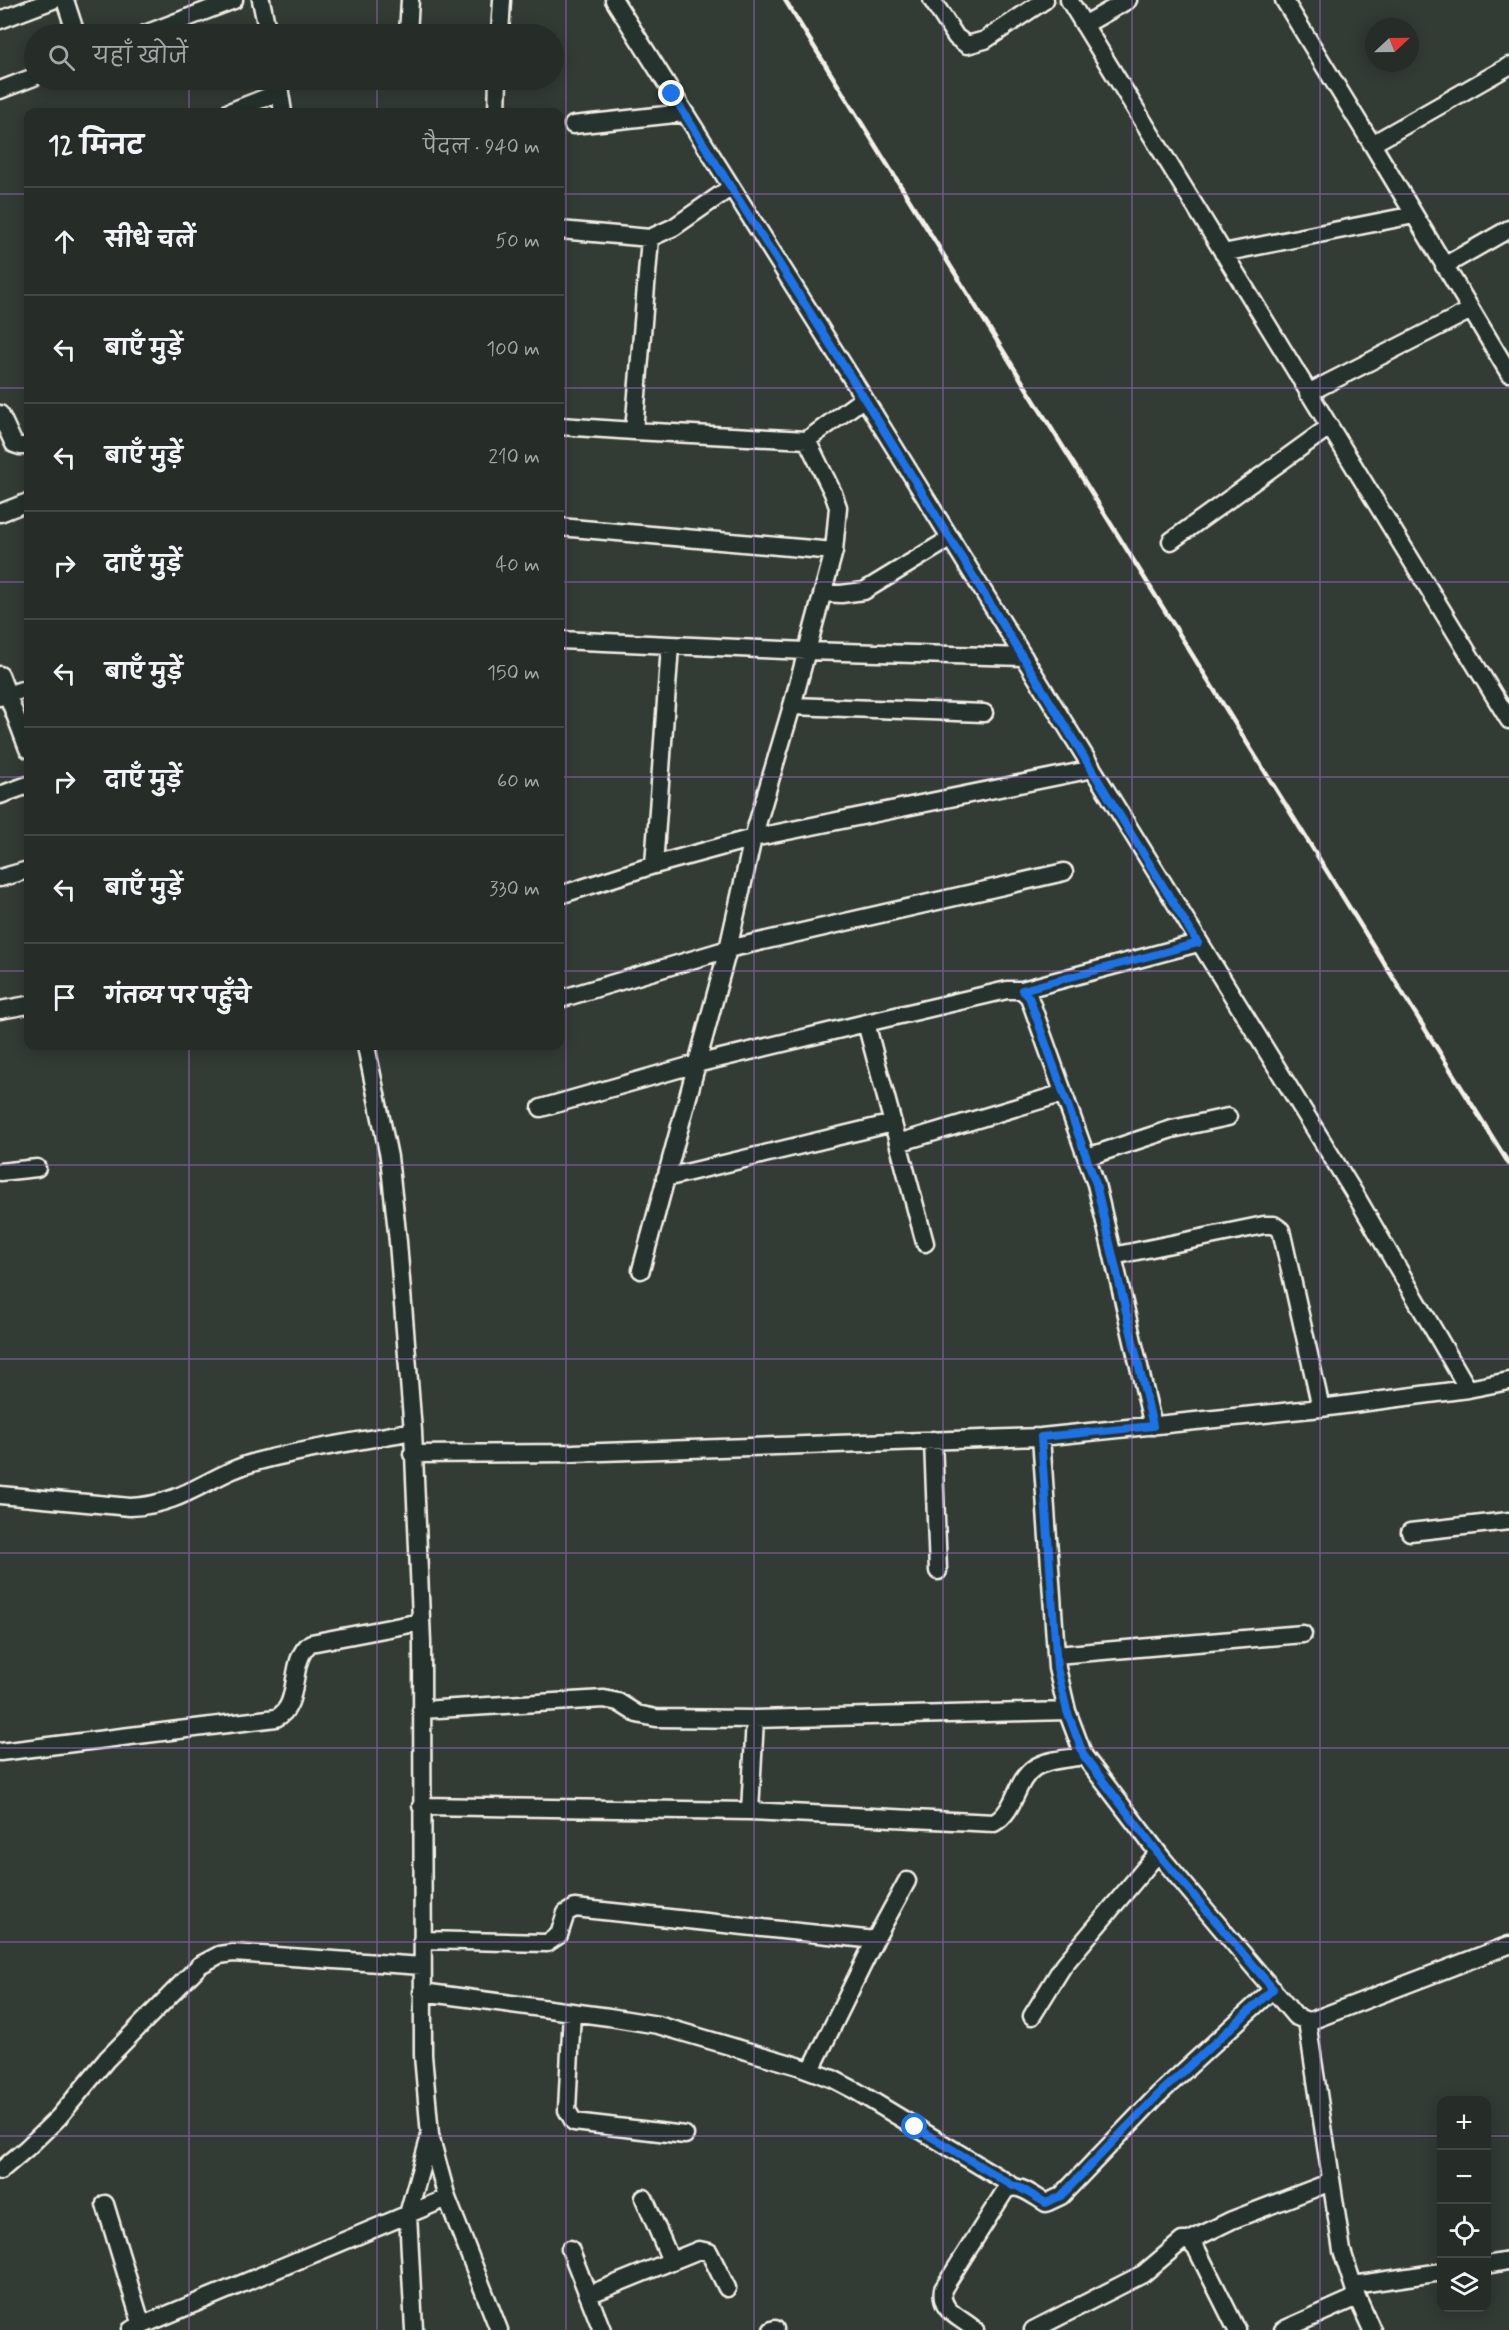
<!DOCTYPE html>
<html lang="hi">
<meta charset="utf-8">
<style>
:root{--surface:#262c28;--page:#323834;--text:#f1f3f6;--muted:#a4a7a8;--line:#424845}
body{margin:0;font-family:Mynerve,"Playpen Sans Deva",sans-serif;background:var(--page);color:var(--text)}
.controls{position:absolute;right:18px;bottom:18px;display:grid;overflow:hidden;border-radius:12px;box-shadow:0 3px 15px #0003}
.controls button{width:54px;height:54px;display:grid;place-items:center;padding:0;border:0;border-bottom:2px solid var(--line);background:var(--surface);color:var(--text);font:30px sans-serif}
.compass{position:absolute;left:1365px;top:18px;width:54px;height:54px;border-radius:50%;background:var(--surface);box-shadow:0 3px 15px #0003;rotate:68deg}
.stop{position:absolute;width:18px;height:18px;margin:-14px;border:4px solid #1a73e8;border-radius:50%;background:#fff}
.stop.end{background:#1a73e8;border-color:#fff;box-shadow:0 2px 6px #0008}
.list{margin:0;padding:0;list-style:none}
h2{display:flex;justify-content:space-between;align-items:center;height:78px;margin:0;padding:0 24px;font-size:26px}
h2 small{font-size:20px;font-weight:400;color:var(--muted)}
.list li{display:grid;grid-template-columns:39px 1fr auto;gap:18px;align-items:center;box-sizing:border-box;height:108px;padding:0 24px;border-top:2px solid var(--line)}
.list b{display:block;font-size:22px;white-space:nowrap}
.list em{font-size:20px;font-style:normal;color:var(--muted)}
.icon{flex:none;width:33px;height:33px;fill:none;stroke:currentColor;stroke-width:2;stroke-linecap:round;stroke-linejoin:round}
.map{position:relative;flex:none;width:1509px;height:2330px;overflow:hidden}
.search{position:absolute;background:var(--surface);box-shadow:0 3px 15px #0003;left:24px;top:24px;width:540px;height:66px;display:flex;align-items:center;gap:15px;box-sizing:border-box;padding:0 21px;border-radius:33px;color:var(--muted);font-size:22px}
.panel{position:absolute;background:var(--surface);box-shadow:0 3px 15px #0003;left:24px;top:108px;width:540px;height:942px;border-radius:12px}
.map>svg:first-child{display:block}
</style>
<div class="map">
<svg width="1509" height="2330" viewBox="0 0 1509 2330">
<rect width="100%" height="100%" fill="#333b35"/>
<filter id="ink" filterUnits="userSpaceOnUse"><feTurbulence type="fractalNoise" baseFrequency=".0167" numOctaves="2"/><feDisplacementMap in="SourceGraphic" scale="12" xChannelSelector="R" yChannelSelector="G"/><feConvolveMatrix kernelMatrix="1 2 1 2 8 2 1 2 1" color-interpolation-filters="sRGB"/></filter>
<g filter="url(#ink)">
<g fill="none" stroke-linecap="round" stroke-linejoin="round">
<!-- street casing -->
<g stroke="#f4f1e8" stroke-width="21">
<path id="street" d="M 65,0 L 76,34
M 261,0 L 268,34
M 614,0 L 864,398 L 1356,1196 L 1468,1389
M 932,0 L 956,37 L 967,45 L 985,40 L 1045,0
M 1069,0 L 1509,720
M 1284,0 L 1372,144
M 0,20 L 53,0
M 1084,25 L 1128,0
M 145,34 L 234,0
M 408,34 L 410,0
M 500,34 L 502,0
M 1509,66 L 1372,144 L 1509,373
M 278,80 L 283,112
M 0,90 L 34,77
M 229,112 L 280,92
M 497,112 L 498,80
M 573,125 L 684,113
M 560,230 L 650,238 L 674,227 L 730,188
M 650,238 L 634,431 L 807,440
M 1223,253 L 1414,215
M 1444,266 L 1509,229
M 1308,393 L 1471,310
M 0,414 L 14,444 L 20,446 L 28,446
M 560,426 L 634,431
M 0,513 L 28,502
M 560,527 L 834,551
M 1171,541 L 1329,427
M 823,593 L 841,594 L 864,591 L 951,538
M 560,640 L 806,651 L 1024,657
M 0,675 L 28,749
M 0,697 L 28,688
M 792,706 L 984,713
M 0,795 L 28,785
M 654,865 L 670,646
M 0,878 L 28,870
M 560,895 L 654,865 L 753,838 L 1093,769
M 1022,990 L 1198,943
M 560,999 L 728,949 L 1064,872
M 0,1010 L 28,1005
M 866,1023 L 1007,990 L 1022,990 L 1029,997 L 1096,1184 L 1153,1426
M 366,1046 L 389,1157 L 398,1242 L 413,1431 L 422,1642 L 423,2055 L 430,2135 L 447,2198 L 499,2330
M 541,1108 L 696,1064 L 866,1023 L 925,1243
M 898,1143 L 1064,1093
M 1087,1157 L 1172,1129 L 1228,1117
M 0,1172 L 37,1168
M 665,1178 L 893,1123
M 1113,1256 L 1264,1225 L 1274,1225 L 1281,1230 L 1321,1408
M 641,1270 L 728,949 L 753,838 L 792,706 L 834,551 L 838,507 L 833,493 L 807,440 L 864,398
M 1041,1437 L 1057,1668 L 1067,1711 L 1084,1756 L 1162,1858 L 1295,2016 L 1307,2021 L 1313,2020 L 1509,1945
M 933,1440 L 938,1571
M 412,1454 L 573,1453 L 1041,1437 L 1321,1408 L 1468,1389 L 1509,1381
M 0,1495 L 130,1507 C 185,1505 211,1473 259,1461 C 309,1448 362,1441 413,1431
M 1410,1532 L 1509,1521
M 1056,1655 L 1303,1634
M 421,1710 L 604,1699 L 618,1702 L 637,1714 L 656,1718 L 755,1719 L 1067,1711
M 0,1752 L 276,1718 C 303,1705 287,1660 311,1643 L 421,1622
M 421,1806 L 750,1811 L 994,1823 C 1016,1811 1015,1781 1034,1768 C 1047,1759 1069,1759 1084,1756
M 750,1811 L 755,1719
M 422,1940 L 547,1943 L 559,1935 L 566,1913 L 575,1908 L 875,1940
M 422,1992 L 609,2017 L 658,2025 L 798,2066 L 833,2079 L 856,2091 L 1013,2186
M 572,2012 L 567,2110 L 574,2122 L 685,2135
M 1032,2016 L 1063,1966 L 1158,1853
M 1307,2021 L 1342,2251 L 1357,2297 L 1372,2330
M 811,2070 L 875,1940 L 907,1881
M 0,2171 L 27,2148 L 59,2117 L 107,2059 L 200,1965 L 219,1955 L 233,1953 L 422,1966
M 644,2198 L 671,2261
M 105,2204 L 142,2326
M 1189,2241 L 1232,2220 L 1331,2182
M 570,2249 L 602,2330
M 1486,2265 L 1508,2261
M 1353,2285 L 1442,2272
M 588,2295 L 699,2250 L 709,2252 L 727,2288
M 131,2330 L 447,2198
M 414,2330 L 408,2214 L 430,2136
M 772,2330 L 775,2329
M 975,2330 C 961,2317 939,2312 943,2289 L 1005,2191 C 1016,2180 1035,2197 1046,2203 L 1061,2196 L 1158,2095 L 1273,1989
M 1033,2330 L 1143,2274 L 1182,2241 L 1189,2241 L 1197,2250 L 1237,2330
M 1283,2330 L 1357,2297"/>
</g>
<!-- street -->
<use href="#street" stroke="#26332d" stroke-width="16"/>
<!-- rail -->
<path stroke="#f4f1e8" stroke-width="4.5" d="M 785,0 L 1509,1164"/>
</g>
</g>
<g fill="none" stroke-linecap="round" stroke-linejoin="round" filter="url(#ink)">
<!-- route -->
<path stroke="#1a73e8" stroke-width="8" d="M 672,94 L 864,398 L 1198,943 L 1022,990 L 1029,997 L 1096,1184 L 1153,1426 L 1041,1437 L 1057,1668 L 1067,1711 L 1084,1756 L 1162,1858 L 1273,1989 L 1158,2095 L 1061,2196 L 1046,2203 L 1017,2186 L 1013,2186 L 915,2127"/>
</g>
<!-- grid -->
<path fill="none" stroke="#a571cd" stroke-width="1.5" stroke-opacity="0.55" d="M 189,0 L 189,34M 377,0 L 377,34M 566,0 L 566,2330M 754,0 L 754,2330M 943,0 L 943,2330M 1132,0 L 1132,2330M 1320,0 L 1320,2330M 189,80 L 189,112M 377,80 L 377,112M 0,194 L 28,194M 560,194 L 1509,194M 0,388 L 28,388M 560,388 L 1509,388M 0,582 L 28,582M 560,582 L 1509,582M 0,777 L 28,777M 560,777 L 1509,777M 0,971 L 28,971M 560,971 L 1509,971M 189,1046 L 189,2330M 377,1046 L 377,2330M 0,1165 L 1509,1165M 0,1359 L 1509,1359M 0,1553 L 1509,1553M 0,1748 L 1509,1748M 0,1942 L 1509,1942M 0,2136 L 1442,2136M 1486,2136 L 1509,2136"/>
</svg>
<div class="controls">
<button>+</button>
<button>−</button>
<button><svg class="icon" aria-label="locate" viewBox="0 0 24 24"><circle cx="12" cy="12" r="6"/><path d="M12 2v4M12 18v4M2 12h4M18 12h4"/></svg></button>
<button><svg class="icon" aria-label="layers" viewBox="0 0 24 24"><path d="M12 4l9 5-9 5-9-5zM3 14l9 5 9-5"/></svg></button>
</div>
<svg class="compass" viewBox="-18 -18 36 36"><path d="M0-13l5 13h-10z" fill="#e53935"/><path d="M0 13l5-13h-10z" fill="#a4a7a8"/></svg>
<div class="stop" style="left:915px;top:2127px"></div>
<div class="stop end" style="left:672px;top:94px"></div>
<div class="search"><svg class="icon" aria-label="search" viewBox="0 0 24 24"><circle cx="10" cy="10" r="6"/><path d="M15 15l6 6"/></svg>यहाँ खोजें</div>
<section class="panel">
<h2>12 मिनट<small>पैदल · 940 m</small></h2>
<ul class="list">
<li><svg class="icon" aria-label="ahead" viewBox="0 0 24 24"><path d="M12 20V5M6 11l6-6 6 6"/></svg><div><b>सीधे चलें</b></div><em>50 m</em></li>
<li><svg class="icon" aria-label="left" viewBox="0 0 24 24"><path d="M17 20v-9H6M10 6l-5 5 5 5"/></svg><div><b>बाएँ मुड़ें</b></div><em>100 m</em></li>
<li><svg class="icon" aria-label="left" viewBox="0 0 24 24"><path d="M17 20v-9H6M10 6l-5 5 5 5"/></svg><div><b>बाएँ मुड़ें</b></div><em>210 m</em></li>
<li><svg class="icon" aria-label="right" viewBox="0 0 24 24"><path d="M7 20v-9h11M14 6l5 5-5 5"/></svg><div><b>दाएँ मुड़ें</b></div><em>40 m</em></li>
<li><svg class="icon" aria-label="left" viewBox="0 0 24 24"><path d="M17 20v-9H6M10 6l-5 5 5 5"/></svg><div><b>बाएँ मुड़ें</b></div><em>150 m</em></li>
<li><svg class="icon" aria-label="right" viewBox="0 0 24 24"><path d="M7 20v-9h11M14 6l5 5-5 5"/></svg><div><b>दाएँ मुड़ें</b></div><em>60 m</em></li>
<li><svg class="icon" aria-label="left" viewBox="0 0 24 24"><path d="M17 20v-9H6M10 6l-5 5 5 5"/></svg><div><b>बाएँ मुड़ें</b></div><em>330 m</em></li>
<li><svg class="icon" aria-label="arrive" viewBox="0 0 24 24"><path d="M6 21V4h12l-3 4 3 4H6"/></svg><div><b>गंतव्य पर पहुँचे</b></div></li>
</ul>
</section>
</div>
